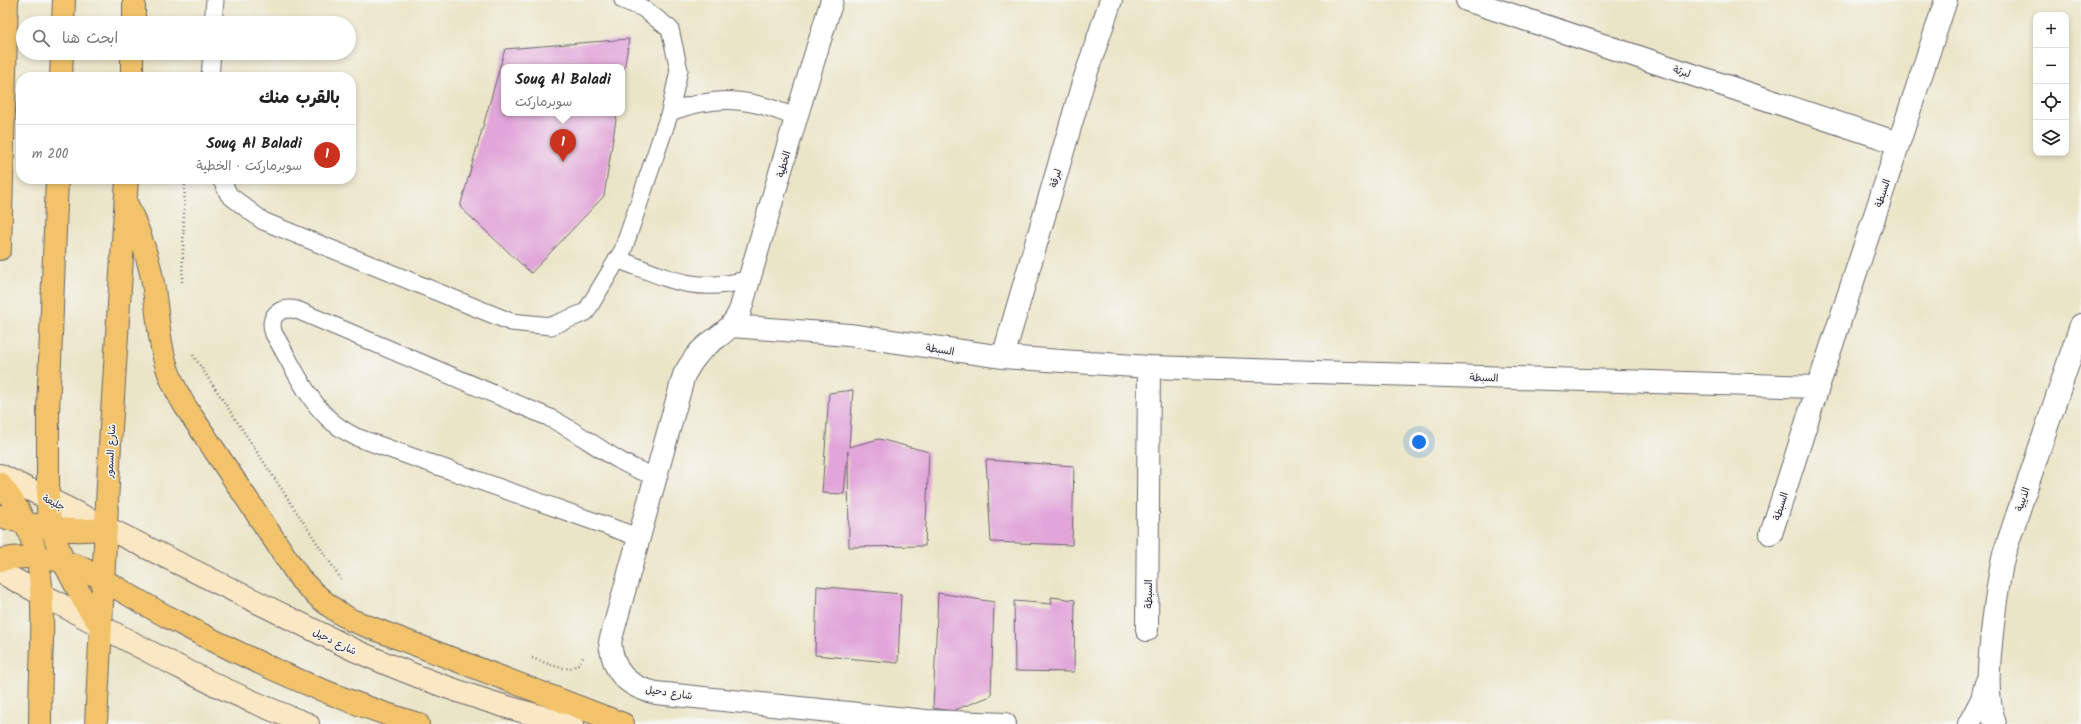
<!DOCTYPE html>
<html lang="ar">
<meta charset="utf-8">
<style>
:root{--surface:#fff;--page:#f6f6f6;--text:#222;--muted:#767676;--line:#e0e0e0;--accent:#c8321e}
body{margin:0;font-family:Kalam,"Playpen Sans Arabic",sans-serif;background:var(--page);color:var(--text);direction:rtl}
.controls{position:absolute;right:12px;top:12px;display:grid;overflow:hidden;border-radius:8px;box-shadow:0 2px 6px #0003}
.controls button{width:36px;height:36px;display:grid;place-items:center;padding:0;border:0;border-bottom:1px solid var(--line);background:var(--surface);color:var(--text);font:20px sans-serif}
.you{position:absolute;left:1419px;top:442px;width:14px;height:14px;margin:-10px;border:3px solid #fff;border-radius:50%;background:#1a73e8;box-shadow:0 0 0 6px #1a73e833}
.badge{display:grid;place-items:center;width:26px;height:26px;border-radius:50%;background:var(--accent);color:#fff;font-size:13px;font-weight:700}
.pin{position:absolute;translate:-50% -33px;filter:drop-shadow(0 1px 2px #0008)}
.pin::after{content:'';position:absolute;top:21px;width:14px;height:12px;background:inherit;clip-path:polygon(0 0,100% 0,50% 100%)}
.popup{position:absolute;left:501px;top:64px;width:124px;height:52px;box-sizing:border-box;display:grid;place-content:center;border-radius:8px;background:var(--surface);filter:drop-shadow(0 1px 3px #0005);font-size:13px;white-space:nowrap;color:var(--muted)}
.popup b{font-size:15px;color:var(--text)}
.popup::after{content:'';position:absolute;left:50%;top:100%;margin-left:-8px;border:8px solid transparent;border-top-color:var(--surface)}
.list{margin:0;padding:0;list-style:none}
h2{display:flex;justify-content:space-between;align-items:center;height:52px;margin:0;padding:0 16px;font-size:17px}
h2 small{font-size:13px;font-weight:400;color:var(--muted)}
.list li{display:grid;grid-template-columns:26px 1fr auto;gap:12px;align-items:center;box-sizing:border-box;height:60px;padding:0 16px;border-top:1px solid var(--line)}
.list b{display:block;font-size:15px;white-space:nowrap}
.list p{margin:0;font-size:13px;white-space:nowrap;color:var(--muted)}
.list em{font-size:13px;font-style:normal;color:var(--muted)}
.icon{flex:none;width:22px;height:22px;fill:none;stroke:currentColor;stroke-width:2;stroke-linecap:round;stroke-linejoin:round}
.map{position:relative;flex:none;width:2081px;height:724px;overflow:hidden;direction:ltr}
.search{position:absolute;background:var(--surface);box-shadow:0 2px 6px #0003;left:16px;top:16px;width:340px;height:44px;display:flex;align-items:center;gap:10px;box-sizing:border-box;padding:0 14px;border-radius:22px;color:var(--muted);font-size:15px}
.panel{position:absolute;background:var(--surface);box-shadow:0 2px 6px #0003;left:16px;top:72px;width:340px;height:112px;border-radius:16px;direction:rtl}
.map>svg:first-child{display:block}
</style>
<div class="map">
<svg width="2081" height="724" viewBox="0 0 2081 724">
<rect width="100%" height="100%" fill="#f6f6f2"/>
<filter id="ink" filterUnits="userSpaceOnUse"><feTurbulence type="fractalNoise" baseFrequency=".025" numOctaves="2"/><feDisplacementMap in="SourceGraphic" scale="8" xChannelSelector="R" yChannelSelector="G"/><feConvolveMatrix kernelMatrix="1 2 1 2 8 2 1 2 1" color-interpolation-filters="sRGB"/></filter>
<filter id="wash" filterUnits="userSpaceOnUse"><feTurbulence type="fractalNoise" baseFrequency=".012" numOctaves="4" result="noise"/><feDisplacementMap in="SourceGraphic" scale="16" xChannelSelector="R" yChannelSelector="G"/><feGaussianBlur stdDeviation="0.9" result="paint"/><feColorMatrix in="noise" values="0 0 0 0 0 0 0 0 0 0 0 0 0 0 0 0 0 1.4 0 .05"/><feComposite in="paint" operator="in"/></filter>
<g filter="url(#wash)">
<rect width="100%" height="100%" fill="#ebe5c8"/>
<g id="blocks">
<!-- building -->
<path fill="#e1a5d9" d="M 629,39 L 623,77 L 622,67 L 504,67 L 504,113 L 617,113 L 604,196 L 531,273 L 460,207 L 505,49 Z
M 853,390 L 849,447 L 879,439 L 929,452 L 925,546 L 849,547 L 848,451 L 844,494 L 822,493 L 829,393 Z
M 986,460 L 1074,466 L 1072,545 L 991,542 Z
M 817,586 L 901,594 L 898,663 L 815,655 Z
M 938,593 L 994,602 L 991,696 L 952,711 L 933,708 Z
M 1051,597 L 1075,600 L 1074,672 L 1015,671 L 1014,601 L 1052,604 Z"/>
</g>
</g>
<g filter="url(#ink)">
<use href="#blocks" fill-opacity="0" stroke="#68666c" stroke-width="1"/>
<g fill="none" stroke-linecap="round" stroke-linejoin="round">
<!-- service casing -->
<g stroke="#68666c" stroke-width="19">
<path id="service" d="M 213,23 L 215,0
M 210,77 L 212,53
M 670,112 C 717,95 750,97 796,118
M 221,179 L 229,195 L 263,221 L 511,322 L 551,326 L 586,312 L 623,250 L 670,112 L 679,70 L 670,29 L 643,8 L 623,0
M 617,259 C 668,278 694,295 750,279
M 638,537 L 356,437 C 346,432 336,426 328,418 C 307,399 289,359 274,334 C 267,316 280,306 297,310 L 548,417 C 585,435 615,464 655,476"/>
</g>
<!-- minor casing -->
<g stroke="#68666c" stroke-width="24">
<path id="minor" d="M 832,0 L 796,118 L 740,311 C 731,330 722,333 706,346 C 696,354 690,364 684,375 L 610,642 C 613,672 626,686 656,693 L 926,721 L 1005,724
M 1467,0 L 1898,143
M 732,326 L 849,335 L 1003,357 L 1149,367 L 1818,387
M 1003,357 L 1082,86 L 1111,0
M 1771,534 L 1818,387 L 1946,0
M 1147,630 L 1149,367
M 1969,724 L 1982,699 L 1986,683
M 1995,724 C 1985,694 1989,664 1992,633 C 1995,606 1998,580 2004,554 L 2081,325"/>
</g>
<!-- secondary casing -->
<g stroke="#68666c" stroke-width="24">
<path id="secondary" d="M 0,475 L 354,650 C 425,681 498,708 573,724
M 0,572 C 101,625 200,684 308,724"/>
</g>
<!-- primary casing -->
<g stroke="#68666c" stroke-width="24">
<path id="primary" d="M 63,23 L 64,0
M 134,23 L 134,0
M 61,77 L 62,53
M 132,77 L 132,53
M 57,179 L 48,412 L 48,509 L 52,529 L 63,561 L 86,605 L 100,625
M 126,202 C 138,228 148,255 153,283 C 161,333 157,360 185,406 L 301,580 C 316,596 331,609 351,620 L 623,724
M 0,249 L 7,0
M 0,484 C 42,535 43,579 42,642 C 41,669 40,697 40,724
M 0,516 C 36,527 70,534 107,528
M 0,560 C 26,554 52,557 78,566 C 109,582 139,602 170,618 C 247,659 333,699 418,724
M 96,724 L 110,444 L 127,179"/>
</g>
<!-- path -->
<path stroke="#68666c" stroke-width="2.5" stroke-dasharray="1 3" stroke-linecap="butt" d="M 182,282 L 185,179
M 193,355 L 341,579
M 532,658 C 551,664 575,679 584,655"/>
<!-- service -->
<use href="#service" stroke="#fff" stroke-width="17"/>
<!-- minor -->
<use href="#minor" stroke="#fff" stroke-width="22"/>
<!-- secondary -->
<use href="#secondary" stroke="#fae7c3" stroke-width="22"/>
<!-- primary -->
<use href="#primary" stroke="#f2c36a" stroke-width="22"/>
</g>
</g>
<g text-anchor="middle" stroke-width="3" stroke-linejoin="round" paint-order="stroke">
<!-- street labels -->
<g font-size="10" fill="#22223b" stroke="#f6f6f2">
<text transform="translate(1682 71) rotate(18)" y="4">لبرثة</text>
<text transform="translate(783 164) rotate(-74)" y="4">الخطية</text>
<text transform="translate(1055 178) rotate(-74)" y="4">لبرقة</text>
<text transform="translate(1882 193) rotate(-72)" y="4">السبطة</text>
<text transform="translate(940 349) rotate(9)" y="4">السبطة</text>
<text transform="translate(1484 377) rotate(2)" y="4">السبطة</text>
<text transform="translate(110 451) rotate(-87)" y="4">شارع السمور</text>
<text transform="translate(2022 499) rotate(-71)" y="4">الذيبية</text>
<text transform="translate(54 502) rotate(26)" y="4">جليعة</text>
<text transform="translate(1780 506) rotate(-73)" y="4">السبطة</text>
<text transform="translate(1148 594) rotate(-90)" y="4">السبطة</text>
<text transform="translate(335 641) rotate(26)" y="4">شارع دحيل</text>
<text transform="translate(669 692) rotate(8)" y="4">شارع دحيل</text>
</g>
</g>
</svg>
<div class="controls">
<button>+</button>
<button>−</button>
<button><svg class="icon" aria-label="locate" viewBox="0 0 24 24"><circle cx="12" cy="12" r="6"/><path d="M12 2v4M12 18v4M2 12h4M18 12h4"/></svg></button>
<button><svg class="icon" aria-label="layers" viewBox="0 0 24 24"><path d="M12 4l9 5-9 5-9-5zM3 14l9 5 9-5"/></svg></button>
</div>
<div class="you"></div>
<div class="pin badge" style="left:563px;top:162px">1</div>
<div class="popup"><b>Souq Al Baladi</b>سوبرماركت</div>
<div class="search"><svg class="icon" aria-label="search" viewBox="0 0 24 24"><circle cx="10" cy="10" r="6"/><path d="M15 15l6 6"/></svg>ابحث هنا</div>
<section class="panel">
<h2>بالقرب منك<small></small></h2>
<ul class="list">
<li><span class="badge">1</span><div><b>Souq Al Baladi</b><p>سوبرماركت · الخطية</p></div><em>200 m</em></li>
</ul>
</section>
</div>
